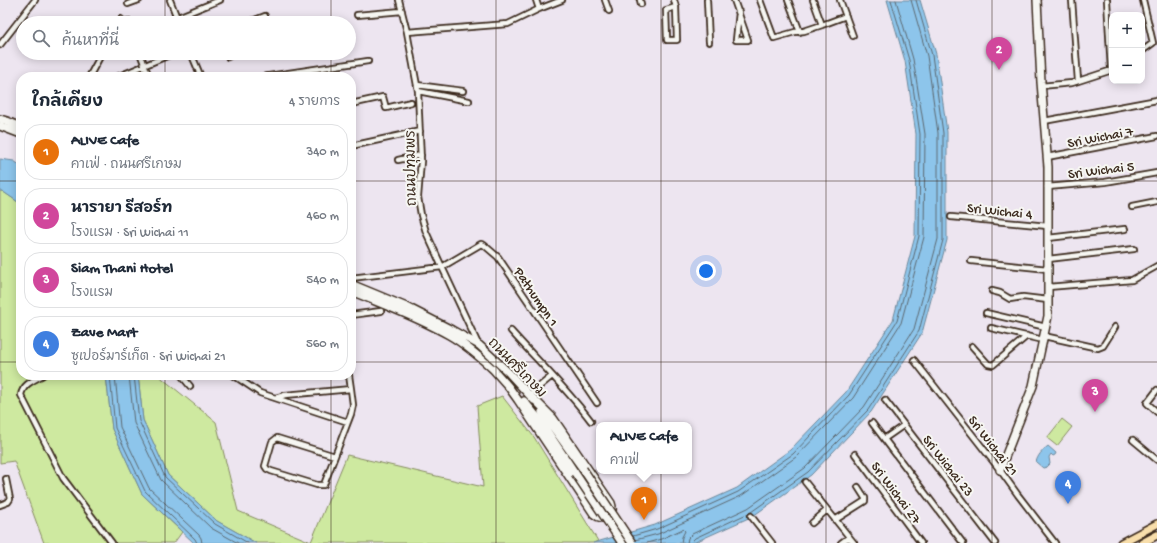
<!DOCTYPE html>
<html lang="th">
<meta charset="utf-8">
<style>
:root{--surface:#fff;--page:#f6f6f7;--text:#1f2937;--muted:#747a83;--line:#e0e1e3;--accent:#0f766e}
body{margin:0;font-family:"Gochi Hand","Playpen Sans Thai",sans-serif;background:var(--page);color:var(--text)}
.controls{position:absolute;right:12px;top:12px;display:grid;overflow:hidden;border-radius:8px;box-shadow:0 2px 10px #0003}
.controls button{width:36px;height:36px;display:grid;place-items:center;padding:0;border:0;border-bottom:1px solid var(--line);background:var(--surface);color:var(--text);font:20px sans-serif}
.you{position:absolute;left:706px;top:271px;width:14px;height:14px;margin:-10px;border:3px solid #fff;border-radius:50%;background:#1a73e8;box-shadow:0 0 0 6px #1a73e833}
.badge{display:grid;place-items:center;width:26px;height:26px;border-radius:50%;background:var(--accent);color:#fff;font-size:13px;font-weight:700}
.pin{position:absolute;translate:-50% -33px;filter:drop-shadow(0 1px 2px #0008)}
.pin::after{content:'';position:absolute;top:21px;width:14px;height:12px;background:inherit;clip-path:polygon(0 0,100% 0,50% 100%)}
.popup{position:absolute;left:596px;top:422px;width:96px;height:52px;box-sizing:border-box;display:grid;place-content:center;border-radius:8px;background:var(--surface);filter:drop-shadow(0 1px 3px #0005);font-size:13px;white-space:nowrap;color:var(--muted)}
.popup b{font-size:15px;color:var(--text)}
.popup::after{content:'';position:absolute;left:50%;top:100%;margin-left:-8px;border:8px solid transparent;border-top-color:var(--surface)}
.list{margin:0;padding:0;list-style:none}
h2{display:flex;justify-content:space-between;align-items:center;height:52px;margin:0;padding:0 16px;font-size:17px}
h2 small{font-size:13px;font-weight:400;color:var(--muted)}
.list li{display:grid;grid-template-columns:26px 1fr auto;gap:12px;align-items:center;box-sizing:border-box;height:56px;margin:0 8px 8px;padding:0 8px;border:1px solid var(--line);border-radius:16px}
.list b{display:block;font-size:15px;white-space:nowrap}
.list p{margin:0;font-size:13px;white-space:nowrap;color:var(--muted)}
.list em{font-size:13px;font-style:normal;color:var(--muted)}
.icon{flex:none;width:22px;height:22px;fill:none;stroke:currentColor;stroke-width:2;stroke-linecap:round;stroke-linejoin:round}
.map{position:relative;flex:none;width:1157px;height:543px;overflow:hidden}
.search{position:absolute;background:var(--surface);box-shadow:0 2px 10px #0003;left:16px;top:16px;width:340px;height:44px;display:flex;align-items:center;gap:10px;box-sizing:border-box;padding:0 14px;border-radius:22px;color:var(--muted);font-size:15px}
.panel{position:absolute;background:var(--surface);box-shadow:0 2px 10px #0003;left:16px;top:72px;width:340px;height:308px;border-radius:16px}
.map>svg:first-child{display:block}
</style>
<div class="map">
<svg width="1157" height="543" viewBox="0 0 1157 543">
<rect width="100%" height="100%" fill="#ede5f0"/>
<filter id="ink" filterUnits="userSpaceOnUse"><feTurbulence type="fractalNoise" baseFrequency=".025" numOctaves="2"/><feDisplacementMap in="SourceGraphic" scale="8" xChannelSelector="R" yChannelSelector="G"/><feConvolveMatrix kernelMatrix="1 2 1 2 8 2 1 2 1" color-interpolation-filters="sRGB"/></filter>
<g filter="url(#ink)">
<!-- green -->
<path fill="#cee9a0" stroke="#848a5f" d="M 0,191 L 2,191 L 21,204 L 21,375 L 106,375 L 112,429 L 142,494 L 182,532 L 174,543 L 44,543 L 14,461 L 0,463 Z
M 138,375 L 158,375 L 216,422 L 238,511 L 311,542 L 347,455 L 483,487 L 477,406 L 502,396 L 534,437 L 598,541 L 593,543 L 256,543 L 217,521 L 168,475 L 143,420 Z
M 1062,419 L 1072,427 L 1057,446 L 1047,438 Z"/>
<!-- water -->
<path fill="#8dc5eb" stroke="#6c8799" d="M 887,0 L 920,0 L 936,54 L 947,132 L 947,240 L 922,333 L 871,412 L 811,475 L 753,516 L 693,543 L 593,543 L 655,525 L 737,488 L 790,450 L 846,392 L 893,320 L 915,236 L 916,134 L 905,61 Z
M 0,159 L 14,161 L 21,166 L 21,204 L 2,191 L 0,191 Z
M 106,375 L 138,375 L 143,420 L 168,475 L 217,521 L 256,543 L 194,543 L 142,494 L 112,429 Z
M 1048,446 L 1056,453 L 1055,455 L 1053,456 L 1051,454 L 1049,457 L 1050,464 L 1047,467 L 1043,468 L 1036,462 C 1038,455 1042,451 1048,446 Z"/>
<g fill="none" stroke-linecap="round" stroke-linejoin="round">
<!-- shore -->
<path stroke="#5c6870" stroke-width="1" d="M 110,375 L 115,428 L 145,491 L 195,539 L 197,543
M 115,375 L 120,427 L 149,488 L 199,535 L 201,538 L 202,543
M 129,375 L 134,423 L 161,480 L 211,528 L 238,543
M 134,375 L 139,421 L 165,477 L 215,524 L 248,543
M 633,536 L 657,529 L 738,492 L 793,454 L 849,395 L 897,321 L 919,236 L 920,134 L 909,60 L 891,0
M 635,540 L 658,534 L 741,496 L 796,457 L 853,398 L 901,323 L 924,237 L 925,134 L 913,59 L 896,0
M 647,543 L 661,539 L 683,529 L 685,531 L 682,537 L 681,543
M 687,543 L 688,538 L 692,534 L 748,508 L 805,468 L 864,407 L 914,329 L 938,239 L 938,133 L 927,56 L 911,0
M 692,543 L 693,540 L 695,538 L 751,512 L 808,472 L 868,410 L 919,331 L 943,240 L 943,133 L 932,55 L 916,0"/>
<!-- street casing -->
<g stroke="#3b2a1e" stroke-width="8">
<path id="street" d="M 170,0 L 179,23
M 399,0 L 407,32 L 418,91 L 421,161 L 418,197 L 421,215 L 426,232 L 442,267 L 478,344
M 536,0 L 539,9
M 605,0 L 609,11
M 640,0 L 641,4
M 674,0 L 676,7 L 677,40 L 667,40 L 666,10 L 676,7
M 707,0 L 709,42
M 734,0 L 748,40 L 736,40 L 739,12
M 760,0 L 774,38 L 795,32 L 804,31 L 822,25 L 813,0
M 788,0 L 800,32
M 840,0 L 853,36
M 1072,0 L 1078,81
M 1107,0 L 1111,70
M 128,4 L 139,0
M 357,15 L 402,11
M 128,21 L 128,23
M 119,23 L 121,19
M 163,23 L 220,0
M 247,23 L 265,16
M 822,25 L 846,16
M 407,32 L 508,24 L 539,9 L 562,0
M 0,45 L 35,0
M 1142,51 L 1153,43 L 1143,0
M 140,53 L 149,77
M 191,53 L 201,77
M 226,53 L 228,57
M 89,77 L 102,53
M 117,77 L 174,53
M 262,77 L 368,61
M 417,85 L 463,91
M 1041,86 L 1072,83 L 1112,70
M 418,91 L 469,101
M 351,104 L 383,97 L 386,108 L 411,102
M 1044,121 L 1157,100
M 351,146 L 420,131
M 1047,157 L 1157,136
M 398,160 L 421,155
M 1047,187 L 1105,182 L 1157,173
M 1132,207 L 1157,202
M 951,217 L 1048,226
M 1048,238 L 1125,229
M 1048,259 L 1134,249
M 971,261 L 1048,269
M 351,278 L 442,267 L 481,244 L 484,245 L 498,257 L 597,403
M 1048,287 L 1132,280 L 1157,266
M 992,291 L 1000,293 L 1010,299 L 1023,297 L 1048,300
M 986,313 L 1046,327
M 351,315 L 381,311
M 991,328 L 1043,340
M 511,331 C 538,361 567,389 591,421
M 1044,336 L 1098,348 L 1103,346 L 1115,327
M 972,346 L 988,364 L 993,365 L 1027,336
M 914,360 L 1000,470 L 1018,495 L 1055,543
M 43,375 C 34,380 23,384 21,395 L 63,478 L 112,543
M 181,375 L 190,386
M 233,375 L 260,393 L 348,422
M 1157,390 L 1147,403 L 1157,412
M 529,395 L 552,376
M 275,398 L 285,395 L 351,389 L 349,375
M 885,400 L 995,543
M 872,423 L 963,543
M 884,439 L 904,425
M 1133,440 L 1157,460
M 855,454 L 921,543
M 335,456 L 277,438 L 272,442 L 265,466 L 267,469 L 271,471 L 317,485 L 324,485 L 325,482 L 351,414 L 353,405 L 351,389
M 805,482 L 854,543
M 0,505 L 8,502 L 10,499 L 6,479
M 751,516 L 772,543
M 835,520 L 865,501 L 865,498 L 858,487
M 812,523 L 827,510
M 841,543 L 849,537"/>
</g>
<!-- secondary casing -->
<g stroke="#3b2a1e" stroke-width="10">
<path id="secondary" d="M 0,119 L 7,121 L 21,127
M 0,126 L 21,134
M 351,284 L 409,308 L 452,330 L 479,345 L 509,373 L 534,400
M 351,291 C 384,305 418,317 449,335 C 465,344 481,358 495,371
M 492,368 L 508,386 L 518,400 L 594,514 C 604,523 616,516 611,503 L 553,418 L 531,396
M 524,401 L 541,422 L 575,473
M 542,412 L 583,469
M 1000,470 L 1033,386 L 1048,316 L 1048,167 L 1041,82 L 1037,0"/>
</g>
<!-- primary casing -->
<g stroke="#3b2a1e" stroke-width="10">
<path id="primary" d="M 1121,543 L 1157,524
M 1142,543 L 1157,535"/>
</g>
<!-- street -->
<use href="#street" stroke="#f6f6f2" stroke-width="4.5"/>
<!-- secondary -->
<use href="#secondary" stroke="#f6f6f2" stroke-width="7"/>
<!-- primary -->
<use href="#primary" stroke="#f8deab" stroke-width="7"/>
<!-- secondary-bridge casing -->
<g stroke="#3b2a1e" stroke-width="10" stroke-linecap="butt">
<path id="secondary-bridge" d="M 583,469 L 632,543
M 575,473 L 622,543"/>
</g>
<!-- secondary-bridge -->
<use href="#secondary-bridge" stroke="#f6f6f2" stroke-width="7"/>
</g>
</g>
<!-- grid -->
<path fill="none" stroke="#3b2a1e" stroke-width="1" stroke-opacity="0.55" d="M 165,0 L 165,23M 331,0 L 331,23M 496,0 L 496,543M 661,0 L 661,543M 826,0 L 826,543M 992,0 L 992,543M 165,53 L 165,77M 331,53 L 331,77M 0,181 L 21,181M 351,181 L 1157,181M 0,362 L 21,362M 351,362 L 1157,362M 165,375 L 165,543M 331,375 L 331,543"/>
<g text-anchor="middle" stroke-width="4" stroke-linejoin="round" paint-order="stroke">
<!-- street labels -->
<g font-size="14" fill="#3b2a1e" stroke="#f6f6f2">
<text transform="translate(1100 136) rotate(-11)" y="5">Sri Wichai 7</text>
<text transform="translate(410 168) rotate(-91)" y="5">ถนนปทุมพร</text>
<text transform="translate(1101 169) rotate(-7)" y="5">Sri Wichai 5</text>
<text transform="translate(1000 210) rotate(6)" y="5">Sri Wichai 4</text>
<text transform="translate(537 296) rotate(56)" y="5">Pathumpn 1</text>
<text transform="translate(518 367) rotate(46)" y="5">ถนนศรีเกษม</text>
<text transform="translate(994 445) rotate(52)" y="5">Sri Wichai 21</text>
<text transform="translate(949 465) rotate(52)" y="5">Sri Wichai 23</text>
<text transform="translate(897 492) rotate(53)" y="5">Sri Wichai 27</text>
</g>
</g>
</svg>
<div class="controls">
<button>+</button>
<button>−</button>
</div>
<div class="you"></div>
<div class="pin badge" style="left:644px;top:520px;background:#e8710a">1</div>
<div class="popup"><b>ALIVE Cafe</b>คาเฟ่</div>
<div class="pin badge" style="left:999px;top:70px;background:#d1479c">2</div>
<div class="pin badge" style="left:1095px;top:412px;background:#d1479c">3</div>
<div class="pin badge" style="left:1068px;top:504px;background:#3f7fe0">4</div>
<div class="search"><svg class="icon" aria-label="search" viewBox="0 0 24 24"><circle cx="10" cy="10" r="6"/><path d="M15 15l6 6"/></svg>ค้นหาที่นี่</div>
<section class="panel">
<h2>ใกล้เคียง<small>4 รายการ</small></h2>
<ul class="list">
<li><span class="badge" style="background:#e8710a">1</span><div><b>ALIVE Cafe</b><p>คาเฟ่ · ถนนศรีเกษม</p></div><em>340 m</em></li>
<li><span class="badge" style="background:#d1479c">2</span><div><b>นารายา รีสอร์ท</b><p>โรงแรม · Sri Wichai 11</p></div><em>460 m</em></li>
<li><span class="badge" style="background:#d1479c">3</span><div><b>Siam Thani Hotel</b><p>โรงแรม</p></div><em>540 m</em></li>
<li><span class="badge" style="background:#3f7fe0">4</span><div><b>Zave Mart</b><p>ซูเปอร์มาร์เก็ต · Sri Wichai 21</p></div><em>560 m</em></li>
</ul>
</section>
</div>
